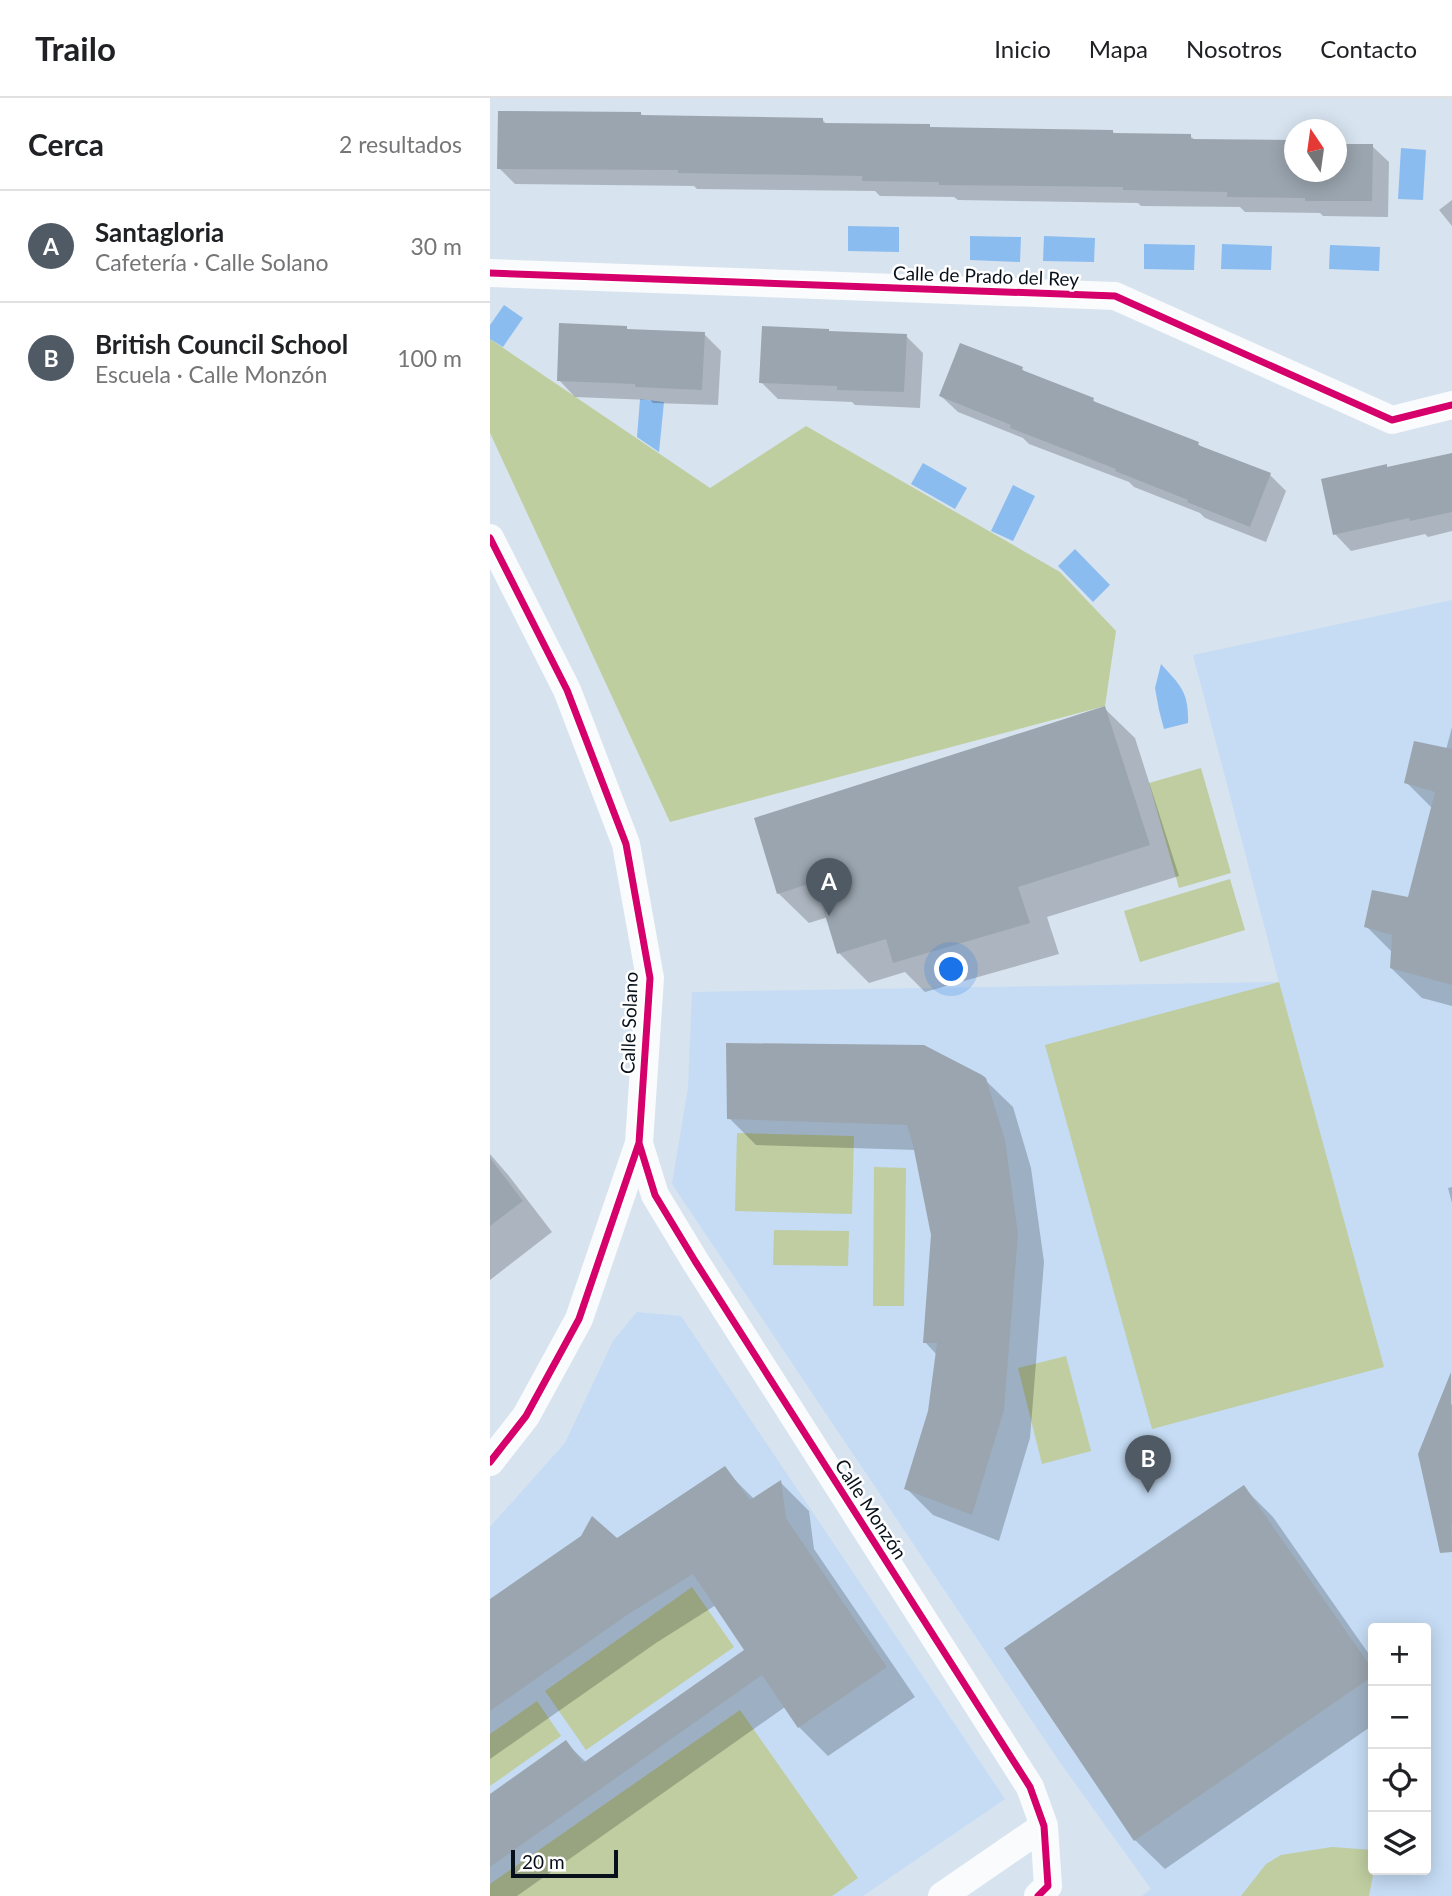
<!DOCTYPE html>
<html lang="es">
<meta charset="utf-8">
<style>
:root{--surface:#fff;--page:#f2f2f2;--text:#202124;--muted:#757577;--line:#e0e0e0;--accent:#505a65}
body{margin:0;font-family:Lato,sans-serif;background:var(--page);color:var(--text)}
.controls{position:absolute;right:21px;bottom:21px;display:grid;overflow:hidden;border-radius:7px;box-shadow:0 4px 18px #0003}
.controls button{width:63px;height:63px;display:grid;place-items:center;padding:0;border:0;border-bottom:2px solid var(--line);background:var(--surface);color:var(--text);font:35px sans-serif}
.compass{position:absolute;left:794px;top:21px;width:63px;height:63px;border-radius:50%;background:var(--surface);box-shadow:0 4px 18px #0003;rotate:347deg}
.scale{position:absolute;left:21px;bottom:18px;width:107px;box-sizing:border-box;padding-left:7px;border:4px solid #08111b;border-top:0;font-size:19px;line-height:24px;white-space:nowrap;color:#08111b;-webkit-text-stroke:5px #fff;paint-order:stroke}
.you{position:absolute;left:462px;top:872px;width:24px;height:24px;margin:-18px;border:5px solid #fff;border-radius:50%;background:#1a73e8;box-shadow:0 0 0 10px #1a73e833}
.badge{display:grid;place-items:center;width:46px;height:46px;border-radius:50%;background:var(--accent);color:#fff;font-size:23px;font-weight:700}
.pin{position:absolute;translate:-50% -58px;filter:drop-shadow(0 2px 4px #0008)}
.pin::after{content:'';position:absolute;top:37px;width:24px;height:21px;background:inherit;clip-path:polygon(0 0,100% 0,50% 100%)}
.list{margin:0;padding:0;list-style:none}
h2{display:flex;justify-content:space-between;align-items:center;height:91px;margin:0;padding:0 28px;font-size:30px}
h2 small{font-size:23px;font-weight:400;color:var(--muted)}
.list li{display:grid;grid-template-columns:46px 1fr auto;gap:21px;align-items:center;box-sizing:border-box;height:112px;padding:0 28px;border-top:2px solid var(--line)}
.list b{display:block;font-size:26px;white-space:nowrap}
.list p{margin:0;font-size:23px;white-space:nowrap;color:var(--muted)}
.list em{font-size:23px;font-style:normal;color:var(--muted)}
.icon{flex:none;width:38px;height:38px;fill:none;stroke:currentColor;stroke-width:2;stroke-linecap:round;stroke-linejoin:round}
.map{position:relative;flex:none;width:962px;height:1798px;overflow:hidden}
header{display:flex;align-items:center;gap:42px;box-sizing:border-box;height:98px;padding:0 35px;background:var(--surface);border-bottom:2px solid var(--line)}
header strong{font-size:33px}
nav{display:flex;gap:38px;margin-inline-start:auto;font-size:24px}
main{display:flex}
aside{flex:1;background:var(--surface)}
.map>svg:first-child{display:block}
</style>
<header>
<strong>Trailo</strong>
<nav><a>Inicio</a><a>Mapa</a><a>Nosotros</a><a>Contacto</a></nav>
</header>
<main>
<aside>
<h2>Cerca<small>2 resultados</small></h2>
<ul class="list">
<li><span class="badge">A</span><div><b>Santagloria</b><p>Cafetería · Calle Solano</p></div><em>30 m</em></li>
<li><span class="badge">B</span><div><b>British Council School</b><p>Escuela · Calle Monzón</p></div><em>100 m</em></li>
</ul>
</aside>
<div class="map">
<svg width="962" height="1798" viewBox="0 0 962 1798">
<rect width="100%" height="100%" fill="#d7e3ef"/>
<!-- built -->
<path fill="#c5dcf4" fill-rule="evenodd" d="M 962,502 L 962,1798 L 652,1798 L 661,1791 L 569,1663 L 182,1086 L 198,990 L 202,894 L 789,884 L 703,557 ZM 883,1530 L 936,1530 L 936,1772 L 883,1772 Z
M 147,1214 L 191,1218 L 515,1701 L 373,1798 L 0,1798 L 0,1429 L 75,1345 L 123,1243 Z"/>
<!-- green -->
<path fill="#bfcda0" d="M 711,670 L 741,775 L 689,790 L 659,685 Z
M 740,781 L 755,832 L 650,864 L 634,813 Z
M 789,884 L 894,1269 L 662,1331 L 555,947 Z
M 247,1035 L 364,1038 L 362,1116 L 245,1113 Z
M 384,1069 L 416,1070 L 414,1208 L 383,1208 Z
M 284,1132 L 359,1133 L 358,1168 L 283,1167 Z
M 576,1258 L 601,1353 L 552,1366 L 528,1270 Z
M 202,1489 L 244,1549 L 96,1652 L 55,1593 Z
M 47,1603 L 71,1638 L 0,1688 L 0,1636 Z
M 250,1612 L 368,1780 L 342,1798 L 0,1798 L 0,1786 Z
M 842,1749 L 883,1752 L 884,1772 L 879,1798 L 751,1798 L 776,1766 L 791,1757 Z"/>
<!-- forest -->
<path fill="#bfce9f" d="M 0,241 L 220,390 L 316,328 L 570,474 L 626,533 L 615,608 L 180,724 L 0,335 Z"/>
<!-- water -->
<path fill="#8bbcf0" d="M 911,50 L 936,52 L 933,102 L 908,101 Z
M 358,128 L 409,129 L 409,154 L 358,153 Z
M 480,138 L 531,139 L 530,164 L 480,162 Z
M 554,138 L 605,140 L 604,164 L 553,163 Z
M 654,146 L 705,147 L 704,172 L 654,171 Z
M 732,146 L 782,148 L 781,172 L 731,171 Z
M 840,147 L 890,149 L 889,173 L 839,171 Z
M 14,207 L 33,220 L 13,249 L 0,241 L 0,227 Z
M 150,301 L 174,304 L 169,354 L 147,339 Z
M 433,365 L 477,390 L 465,411 L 421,386 Z
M 523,387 L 545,398 L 523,443 L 501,433 Z
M 585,451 L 620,487 L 603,504 L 568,468 Z
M 671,566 C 691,588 699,594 698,625 L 674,631 L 669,612 L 665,590 Z"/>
<!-- shadow -->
<path fill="#0003" d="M 151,16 L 154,19 L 332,21 L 337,27 L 439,28 L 442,31 L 623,34 L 626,37 L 700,38 L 705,42 L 804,44 L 804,74 L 846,74 L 882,48 L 899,64 L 898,119 L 833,118 L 830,115 L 755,114 L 750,109 L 651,108 L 648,105 L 468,102 L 464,99 L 390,98 L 385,93 L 207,91 L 204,88 L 25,86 L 9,70 Z
M 962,102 L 962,128 L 949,112 Z
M 136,230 L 140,233 L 214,236 L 231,253 L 228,307 L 163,305 L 160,302 L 85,299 L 69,282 Z
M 338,232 L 341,235 L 416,238 L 433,255 L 430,310 L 365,307 L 362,304 L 288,301 L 271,284 Z
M 532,271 L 537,276 L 603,302 L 608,307 L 708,346 L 714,351 L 780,377 L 796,393 L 776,444 L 715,420 L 710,415 L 644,389 L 639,384 L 539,346 L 533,340 L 468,314 L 451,298 Z
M 962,357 L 962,433 L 938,439 L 935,436 L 861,453 L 845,436 L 896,368 L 899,370 Z
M 614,610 L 645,640 L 689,778 L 557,819 L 569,856 L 435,894 L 415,874 L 379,885 L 349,855 L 338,819 L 319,825 L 288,795 Z
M 962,629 L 962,908 L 932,900 L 901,870 L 903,855 L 876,828 L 919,801 L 943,711 L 916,684 L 956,652 Z
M 491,978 L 523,1009 L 541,1070 L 554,1164 L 540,1340 L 509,1443 L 443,1417 L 416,1390 L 440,1314 L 447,1257 L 435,1244 L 442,1137 L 426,1052 L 266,1047 L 239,1020 Z
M 0,1056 L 19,1078 L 62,1134 L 0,1182 Z
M 962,1089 L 962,1105 L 958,1090 Z
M 962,1306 L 962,1428 L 939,1397 L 945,1319 Z
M 234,1371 L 264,1401 L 291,1385 L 319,1413 L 324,1451 L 425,1599 L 338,1658 L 309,1629 L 295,1609 L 27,1798 L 0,1798 L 0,1698 L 76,1645 L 97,1665 L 257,1552 L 226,1507 L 166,1545 L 0,1661 L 0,1503 L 126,1442 Z
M 754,1390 L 783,1419 L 883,1562 L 883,1627 L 675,1771 L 645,1742 Z"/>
<!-- building -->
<path fill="#9ba5af" d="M 8,13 L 151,14 L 151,17 L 333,20 L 333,25 L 440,26 L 440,29 L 623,32 L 623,35 L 701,36 L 701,41 L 804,42 L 804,74 L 846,74 L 846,46 L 883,46 L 882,103 L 815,103 L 815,100 L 737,99 L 737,94 L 633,92 L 633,89 L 449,87 L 449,84 L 372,83 L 372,78 L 188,75 L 188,72 L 7,71 Z
M 69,225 L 137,228 L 137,231 L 215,234 L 212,292 L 145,289 L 145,286 L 67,283 Z
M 272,228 L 339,231 L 339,233 L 417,236 L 414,294 L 347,292 L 347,288 L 269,285 Z
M 470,245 L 533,269 L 532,272 L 604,300 L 603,303 L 709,344 L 708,347 L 781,375 L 760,429 L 697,404 L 698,402 L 625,373 L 626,371 L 520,330 L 521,327 L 449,298 Z
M 962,355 L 962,414 L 920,423 L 919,420 L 843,437 L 831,381 L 897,366 L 897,369 Z
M 615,608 L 660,747 L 528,789 L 540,825 L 403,865 L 396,841 L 347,856 L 325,784 L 287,796 L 264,720 Z
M 924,643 L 962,651 L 962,887 L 900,870 L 902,837 L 874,829 L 882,792 L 918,799 L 945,694 L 914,685 Z
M 236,945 L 434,947 L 492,977 L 496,980 L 515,1042 L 528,1136 L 514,1312 L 482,1417 L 414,1391 L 438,1313 L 447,1245 L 433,1245 L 441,1137 L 423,1047 L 417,1027 L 237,1021 Z
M 0,1060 L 33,1103 L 0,1128 Z
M 961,1274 L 962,1454 L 950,1455 L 928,1356 Z
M 235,1368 L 260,1402 L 291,1382 L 296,1420 L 397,1569 L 308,1630 L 272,1577 L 0,1769 L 0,1696 L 76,1642 L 93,1665 L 254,1552 L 203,1476 L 137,1517 L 0,1613 L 0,1501 L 91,1438 L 102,1418 L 127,1440 Z
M 754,1387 L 883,1572 L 883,1578 L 644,1743 L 514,1550 Z"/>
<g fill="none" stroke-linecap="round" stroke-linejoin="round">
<!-- minor -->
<path stroke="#f9fbfd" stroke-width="28" d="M 0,175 L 625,198 L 902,322 L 962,307
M 0,440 L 77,592 L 136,746 L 160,880 L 149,1045 L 89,1221 L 36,1318 L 0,1364
M 149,1045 L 165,1097 L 205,1163 L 540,1689 L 554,1728 L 558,1788 L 548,1798
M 452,1798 L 554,1728"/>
<!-- cycleway casing -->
<g stroke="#fff" stroke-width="11">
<path id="cycleway" d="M 0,175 L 625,198 L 902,322 L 962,307
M 0,440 L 77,592 L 136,746 L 160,880 L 149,1045 L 89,1221 L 36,1318 L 0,1364
M 149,1045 L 165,1097 L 205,1163 L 540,1689 L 554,1728 L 558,1788 L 548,1798"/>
</g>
<!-- cycleway -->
<use href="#cycleway" stroke="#d6006c" stroke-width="7"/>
</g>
<g text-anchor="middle" stroke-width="5" stroke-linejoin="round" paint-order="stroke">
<!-- street labels -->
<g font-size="19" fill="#08111b" stroke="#fff">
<text transform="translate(496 178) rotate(2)" y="7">Calle de Prado del Rey</text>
<text transform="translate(139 925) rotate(-88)" y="7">Calle Solano</text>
<text transform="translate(381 1411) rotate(57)" y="7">Calle Monzón</text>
</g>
</g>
</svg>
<div class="controls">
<button>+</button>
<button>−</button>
<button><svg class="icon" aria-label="locate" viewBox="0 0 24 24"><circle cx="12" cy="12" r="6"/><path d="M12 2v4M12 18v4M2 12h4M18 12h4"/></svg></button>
<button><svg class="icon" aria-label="layers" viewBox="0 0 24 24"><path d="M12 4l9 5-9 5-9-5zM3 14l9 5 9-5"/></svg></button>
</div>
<svg class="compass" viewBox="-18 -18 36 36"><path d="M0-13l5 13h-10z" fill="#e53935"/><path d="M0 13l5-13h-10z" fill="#757577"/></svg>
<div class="scale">20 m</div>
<div class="you"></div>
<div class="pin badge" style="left:339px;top:818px">A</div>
<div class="pin badge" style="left:658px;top:1395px">B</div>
</div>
</main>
